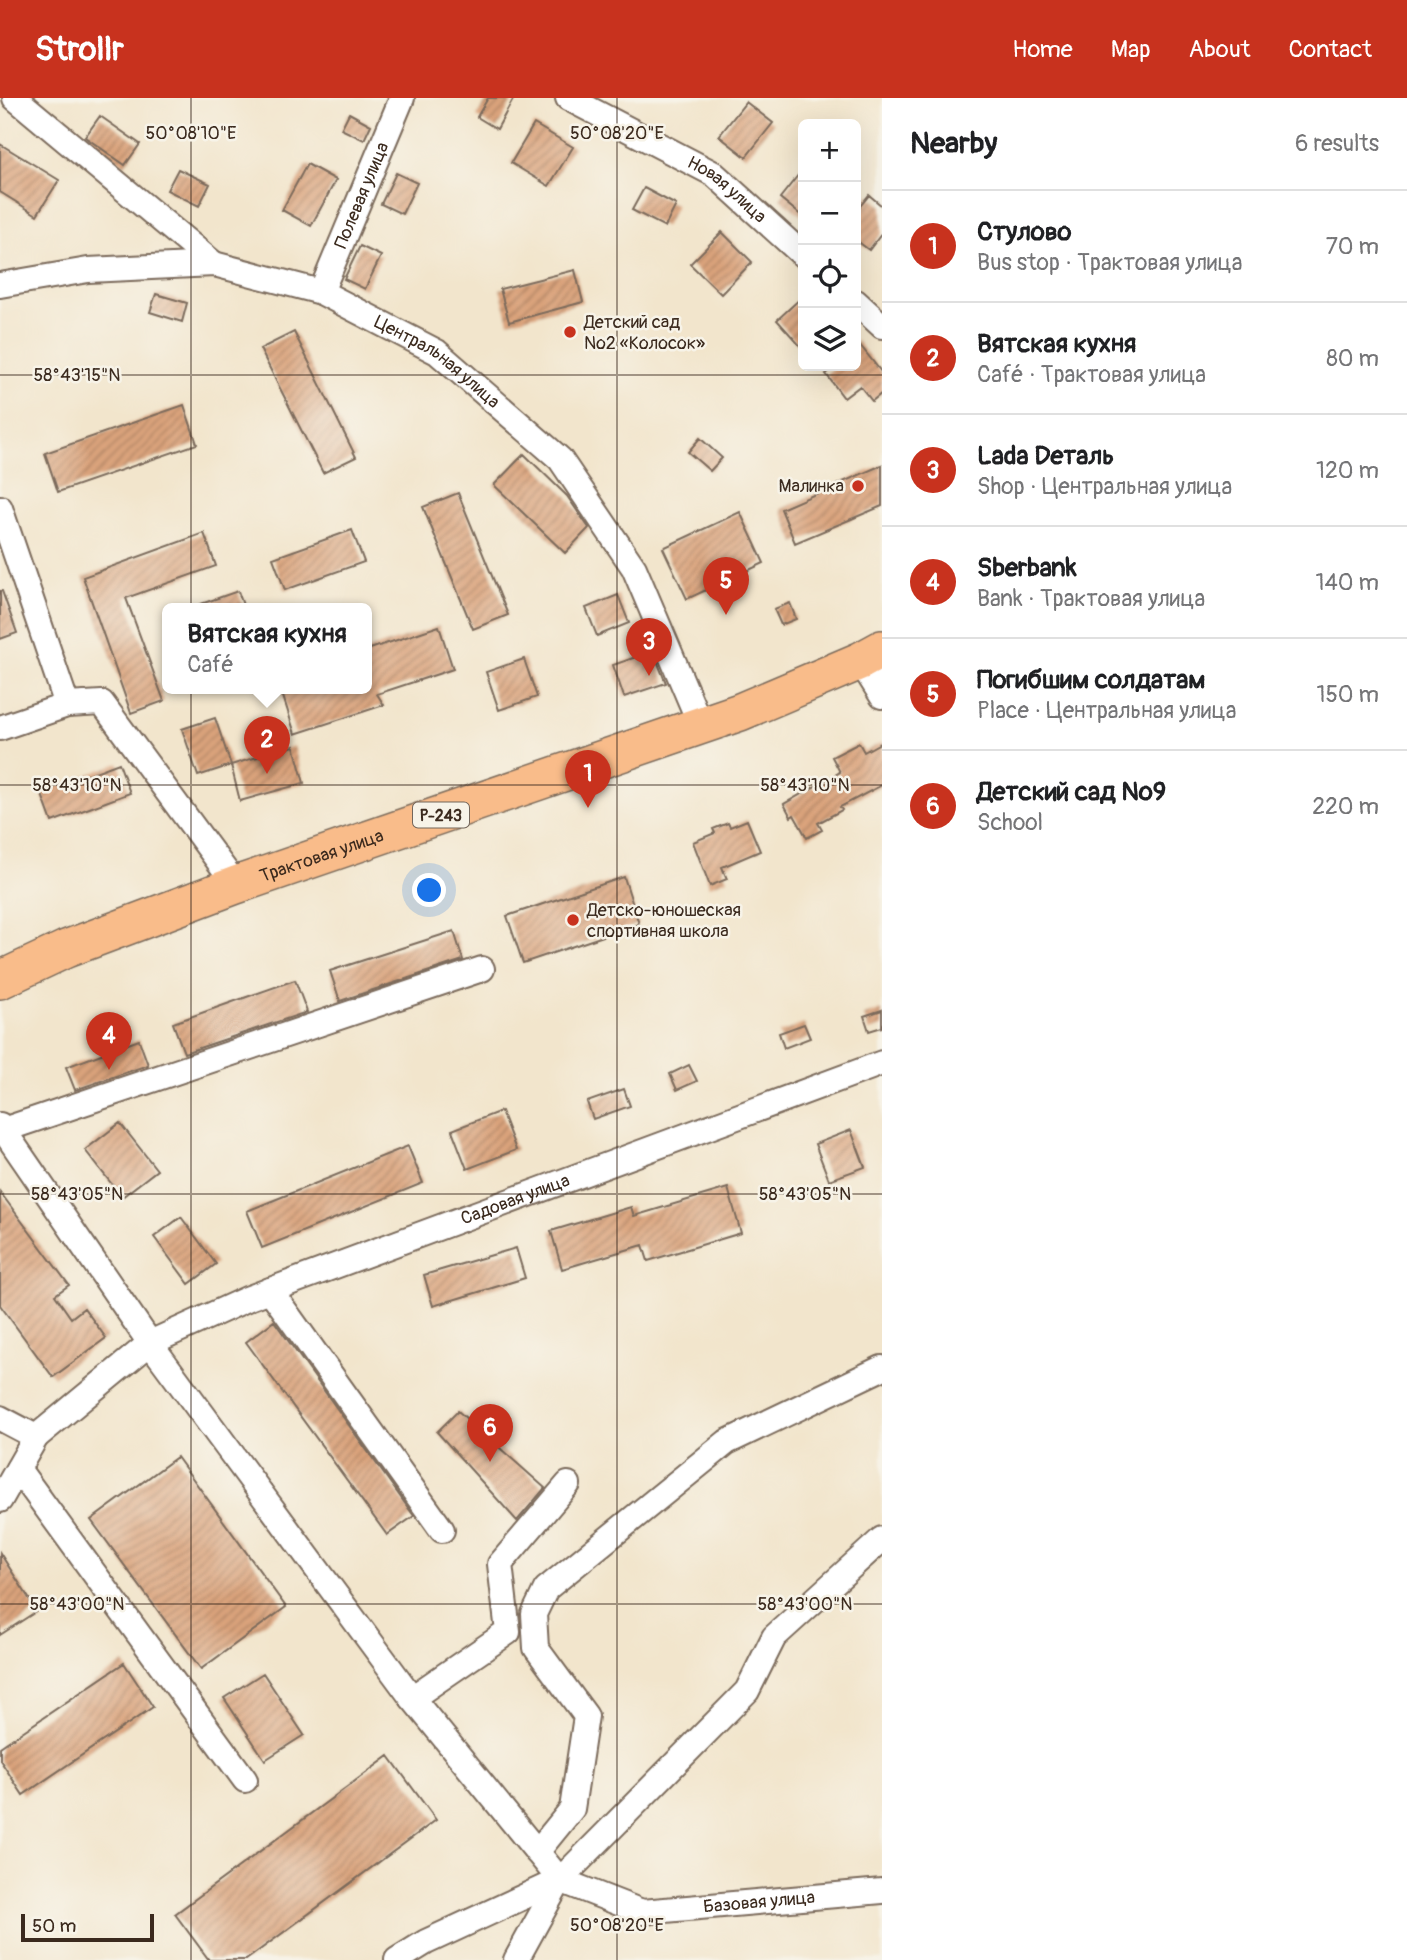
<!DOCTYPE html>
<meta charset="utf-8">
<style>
:root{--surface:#fff;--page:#f2f2f2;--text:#202124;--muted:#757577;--line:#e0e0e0;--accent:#c8321e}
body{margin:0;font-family:Pangolin,sans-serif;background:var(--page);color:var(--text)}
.controls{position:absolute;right:21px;top:21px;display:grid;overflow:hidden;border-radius:10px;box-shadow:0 7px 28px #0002}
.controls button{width:63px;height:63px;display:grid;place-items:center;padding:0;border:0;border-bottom:2px solid var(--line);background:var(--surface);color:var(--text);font:35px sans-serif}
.scale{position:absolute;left:21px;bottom:18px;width:133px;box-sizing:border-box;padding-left:7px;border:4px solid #3b2a1e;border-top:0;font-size:19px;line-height:24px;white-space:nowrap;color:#3b2a1e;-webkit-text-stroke:5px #f7f3e8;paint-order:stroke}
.you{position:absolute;left:430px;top:793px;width:24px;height:24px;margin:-18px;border:5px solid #fff;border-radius:50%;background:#1a73e8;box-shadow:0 0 0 10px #1a73e833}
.badge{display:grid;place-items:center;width:46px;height:46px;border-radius:50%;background:var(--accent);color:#fff;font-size:23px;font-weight:700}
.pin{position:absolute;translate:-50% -58px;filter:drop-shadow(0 2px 4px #0008)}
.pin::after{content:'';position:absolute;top:37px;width:24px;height:21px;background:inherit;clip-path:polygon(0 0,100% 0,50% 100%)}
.popup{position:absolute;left:162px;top:505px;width:210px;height:91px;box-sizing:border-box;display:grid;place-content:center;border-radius:10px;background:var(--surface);filter:drop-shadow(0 2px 5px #0005);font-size:23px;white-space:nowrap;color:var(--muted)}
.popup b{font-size:26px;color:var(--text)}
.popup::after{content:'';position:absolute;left:50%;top:100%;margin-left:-14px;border:14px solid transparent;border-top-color:var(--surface)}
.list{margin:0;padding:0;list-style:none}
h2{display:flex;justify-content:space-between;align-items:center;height:91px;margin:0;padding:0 28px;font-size:30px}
h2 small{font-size:23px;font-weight:400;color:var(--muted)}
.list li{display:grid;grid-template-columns:46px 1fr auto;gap:21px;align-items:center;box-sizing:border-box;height:112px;padding:0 28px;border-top:2px solid var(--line)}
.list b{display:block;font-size:26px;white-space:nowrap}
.list p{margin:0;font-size:23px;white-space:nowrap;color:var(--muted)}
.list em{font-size:23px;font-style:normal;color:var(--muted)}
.icon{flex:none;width:38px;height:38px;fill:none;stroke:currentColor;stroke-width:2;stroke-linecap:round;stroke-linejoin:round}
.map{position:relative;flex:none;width:882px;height:1862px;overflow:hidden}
header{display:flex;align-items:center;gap:42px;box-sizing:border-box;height:98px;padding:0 35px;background:var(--accent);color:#fff}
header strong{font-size:33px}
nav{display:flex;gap:38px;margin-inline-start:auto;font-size:24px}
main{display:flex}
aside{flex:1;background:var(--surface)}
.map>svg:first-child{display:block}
</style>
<header>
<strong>Strollr</strong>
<nav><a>Home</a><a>Map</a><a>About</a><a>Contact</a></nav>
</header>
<main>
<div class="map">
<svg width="882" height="1862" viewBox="0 0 882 1862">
<defs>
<pattern id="building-hatch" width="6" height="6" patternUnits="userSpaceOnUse" patternTransform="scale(1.75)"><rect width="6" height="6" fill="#daa37c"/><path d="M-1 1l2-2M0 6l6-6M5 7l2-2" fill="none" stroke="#b28565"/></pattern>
</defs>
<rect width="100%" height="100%" fill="#f7f3e8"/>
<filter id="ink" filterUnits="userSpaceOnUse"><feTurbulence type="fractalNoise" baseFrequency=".0143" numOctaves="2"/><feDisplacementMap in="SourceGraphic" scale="14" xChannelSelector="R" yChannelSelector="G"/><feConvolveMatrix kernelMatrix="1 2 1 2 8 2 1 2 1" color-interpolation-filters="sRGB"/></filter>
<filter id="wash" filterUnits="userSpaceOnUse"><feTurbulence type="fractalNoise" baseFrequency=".00686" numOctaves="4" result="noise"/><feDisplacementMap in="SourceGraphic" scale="28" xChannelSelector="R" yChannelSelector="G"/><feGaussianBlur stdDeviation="1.57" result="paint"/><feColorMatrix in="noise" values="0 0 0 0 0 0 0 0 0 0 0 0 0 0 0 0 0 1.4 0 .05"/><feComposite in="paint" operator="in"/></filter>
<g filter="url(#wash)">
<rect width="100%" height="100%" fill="#f2e5cc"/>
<g id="blocks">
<!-- building -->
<path fill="url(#building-hatch)" d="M 488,0 L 514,0 L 497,31 L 477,19 Z
M 746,4 L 773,25 L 746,59 L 719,38 Z
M 349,15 L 371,27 L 364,42 L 341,31 Z
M 100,18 L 140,46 L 125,67 L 85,39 Z
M 534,26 L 573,49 L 549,88 L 511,65 Z
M 0,46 L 59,82 L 37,117 L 0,94 Z
M 307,66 L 336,82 L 311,128 L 282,112 Z
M 178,71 L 210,86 L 199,108 L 167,92 Z
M 803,71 L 803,119 L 780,100 Z
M 396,75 L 417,85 L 402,116 L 381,106 Z
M 644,90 L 676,107 L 665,129 L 632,112 Z
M 869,97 L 882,108 L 882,135 L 869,152 L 856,142 L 856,113 Z
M 722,134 L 752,164 L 721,196 L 690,166 Z
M 360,148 L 381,158 L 365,191 L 344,181 Z
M 575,172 L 583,204 L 509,224 L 500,191 Z
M 156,196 L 187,205 L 182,224 L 150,214 Z
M 803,198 L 803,251 L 777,222 Z
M 294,234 L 356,359 L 323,375 L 260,251 Z
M 856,242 L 882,275 L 882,295 L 872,303 L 860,288 L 844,300 L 826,276 L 837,268 L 856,268 Z
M 184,307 L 197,346 L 58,394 L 45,355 Z
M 700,340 L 722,360 L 710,373 L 688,354 Z
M 524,356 L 567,398 L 589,430 L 565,455 L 494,387 Z
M 882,367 L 882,408 L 795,445 L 781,411 Z
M 458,395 L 508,517 L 473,531 L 423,409 Z
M 740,414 L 764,465 L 687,501 L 663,450 Z
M 352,432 L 364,464 L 285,492 L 273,460 Z
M 204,435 L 216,468 L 126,500 L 164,603 L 131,615 L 83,479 Z
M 0,493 L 2,493 L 17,535 L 0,541 Z
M 238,493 L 244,510 L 196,510 L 195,508 Z
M 618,497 L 629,525 L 597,538 L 586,510 Z
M 790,505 L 796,521 L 781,527 L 774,511 Z
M 439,528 L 453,571 L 377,596 L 384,607 L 295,636 L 282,595 L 296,590 L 367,590 L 367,552 Z
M 653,553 L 666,585 L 624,599 L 613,567 Z
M 524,561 L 537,599 L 499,612 L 486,574 Z
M 215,620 L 231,667 L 198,678 L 182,631 Z
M 882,644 L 882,687 L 840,709 L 842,712 L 818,725 L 822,732 L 807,740 L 794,717 L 791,719 L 784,706 L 840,674 L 832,659 L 859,645 L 864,654 Z
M 294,648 L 304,685 L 240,703 L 231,667 Z
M 119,665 L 130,695 L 52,724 L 41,694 Z
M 747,722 L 760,753 L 722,769 L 727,781 L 710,788 L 693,744 L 715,735 L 713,731 L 728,725 L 730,729 Z
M 624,779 L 639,826 L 523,865 L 507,818 Z
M 454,833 L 463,862 L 340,903 L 330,873 Z
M 295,882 L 307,914 L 184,955 L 173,925 Z
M 882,912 L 882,929 L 869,933 L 864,918 Z
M 804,926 L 810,940 L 784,950 L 779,935 Z
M 139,942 L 148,967 L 75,992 L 66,969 Z
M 689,967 L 697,983 L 677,992 L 670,976 Z
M 624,991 L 630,1008 L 593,1021 L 587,1004 Z
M 501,1013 L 516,1052 L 467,1071 L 452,1032 Z
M 120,1025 L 157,1072 L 122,1099 L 85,1052 Z
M 851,1032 L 865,1069 L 829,1082 L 815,1046 Z
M 408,1048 L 423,1085 L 262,1150 L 247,1113 Z
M 728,1090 L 741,1135 L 648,1163 L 643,1147 L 562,1171 L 551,1133 L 631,1109 L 634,1118 Z
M 0,1094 L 69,1187 L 55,1197 L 71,1220 L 84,1210 L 106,1240 L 53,1279 L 0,1207 Z
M 181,1119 L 216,1166 L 189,1186 L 154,1139 Z
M 516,1150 L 525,1180 L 433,1208 L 424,1177 Z
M 274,1223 L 414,1418 L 387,1437 L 246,1244 Z
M 458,1313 L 545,1390 L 517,1423 L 437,1334 Z
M 177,1359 L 286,1509 L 201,1571 L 91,1422 Z
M 0,1455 L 37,1513 L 0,1537 Z
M 124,1565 L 153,1609 L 23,1697 L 0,1662 L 0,1649 Z
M 263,1575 L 304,1637 L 265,1662 L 224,1600 Z
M 389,1658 L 436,1722 L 246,1862 L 209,1862 L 175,1816 Z"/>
</g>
</g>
<g filter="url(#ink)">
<use href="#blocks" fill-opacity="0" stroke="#7b6b5b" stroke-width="2"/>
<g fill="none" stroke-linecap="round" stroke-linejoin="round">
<!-- minor casing -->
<g stroke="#7b6b5b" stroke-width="28">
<g id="minor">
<path d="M 15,0 L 214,166"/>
<path id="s1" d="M 568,0 L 714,76 L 803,157"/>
<path id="s2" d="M 0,187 L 88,172 L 214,166 L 321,194 L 437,254 L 560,361 L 634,470 L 701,628"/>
<path id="s3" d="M 321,194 L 402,0"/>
<path d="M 856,204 L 882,228"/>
<path d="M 0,410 L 67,607"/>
<path d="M 860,563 L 882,598"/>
<path d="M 0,630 L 67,607 L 102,605 L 236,787"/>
<path id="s4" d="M 0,1027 L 150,1245 L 412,1600 L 560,1782 L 642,1814 L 882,1793"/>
<path d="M 3,1032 L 482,871"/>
<path d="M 270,1192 L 442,1432"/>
<path id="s5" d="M 0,1320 L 36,1339 L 150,1245 L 249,1200 L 882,965"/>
<path d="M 18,1371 L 245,1682"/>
<path d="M 0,1402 L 36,1339"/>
<path d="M 412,1600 L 508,1534 L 500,1466 L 568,1386"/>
<path d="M 537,1754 L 572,1711 L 586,1618 L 536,1550 L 534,1516 L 546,1491 L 727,1344 L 882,1270"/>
<path d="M 397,1862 L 426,1844 L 560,1782"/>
<path d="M 516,1862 L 560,1782 L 747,1593 L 774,1539 L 882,1441"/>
</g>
</g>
<!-- highway casing -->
<g stroke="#7b6b5b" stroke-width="40">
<g id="highway">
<path id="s6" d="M 0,882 L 66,851 L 236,787 L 740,614 L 860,563 L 882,551"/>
</g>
</g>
<!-- minor -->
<use href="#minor" stroke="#fff" stroke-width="24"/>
<!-- highway -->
<use href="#highway" stroke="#f9bc8a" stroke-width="37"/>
</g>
</g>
<!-- ticks -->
<path fill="none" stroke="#3b2a1e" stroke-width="2" stroke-opacity="0.45" d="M 191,0 L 191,1862M 617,0 L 617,1862M 0,277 L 882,277M 0,687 L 882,687M 0,1096 L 882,1096M 0,1506 L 882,1506"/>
<!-- markers -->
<g fill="#c8321e" stroke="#f7f3e8" stroke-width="2.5">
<circle cx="570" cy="234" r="7"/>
<circle cx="858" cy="388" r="7"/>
<circle cx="573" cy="822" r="7"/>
</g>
<g text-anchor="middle" stroke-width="5" stroke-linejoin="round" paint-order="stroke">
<!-- shield labels -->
<rect fill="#f7f3e8" stroke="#73665b" stroke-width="2" x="413" y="704.5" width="56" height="25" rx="5"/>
<g font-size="16" font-weight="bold" fill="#3b2a1e">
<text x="441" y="723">Р-243</text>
</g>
<!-- street labels -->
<g font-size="18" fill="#3b2a1e" stroke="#f7f3e8">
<text dy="6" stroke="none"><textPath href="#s1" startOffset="184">Новая улица</textPath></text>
<text dy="6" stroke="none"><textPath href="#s3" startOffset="105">Полевая улица</textPath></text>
<text dy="6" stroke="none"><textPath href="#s2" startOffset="462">Центральная улица</textPath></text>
<text dy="6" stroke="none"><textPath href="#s6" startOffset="345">Трактовая улица</textPath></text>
<text dy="6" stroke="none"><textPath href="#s5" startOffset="581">Садовая улица</textPath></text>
<text dy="6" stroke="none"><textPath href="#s4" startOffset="1146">Базовая улица</textPath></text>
</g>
<!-- poi labels -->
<g font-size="18" fill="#3b2a1e" stroke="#f7f3e8" text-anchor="start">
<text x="584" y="230">Детский сад<tspan x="584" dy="21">№2 «Колосок»</tspan></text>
<text x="844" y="394" text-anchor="end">Малинка</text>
<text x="587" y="818">Детско-юношеская<tspan x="587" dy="21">спортивная школа</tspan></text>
</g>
</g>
<g font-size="18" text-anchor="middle" fill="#3b2a1e" stroke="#f7f3e8" stroke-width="5" stroke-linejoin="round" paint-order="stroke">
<text x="191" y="41">50°08'10"E</text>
<text x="617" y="41">50°08'20"E</text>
<text x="77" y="283">58°43'15"N</text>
<text x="77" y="693">58°43'10"N</text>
<text x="805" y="693">58°43'10"N</text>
<text x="77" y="1102">58°43'05"N</text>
<text x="805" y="1102">58°43'05"N</text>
<text x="77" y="1512">58°43'00"N</text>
<text x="805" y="1512">58°43'00"N</text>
<text x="617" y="1833">50°08'20"E</text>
</g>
</svg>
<div class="controls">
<button>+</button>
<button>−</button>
<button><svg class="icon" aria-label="locate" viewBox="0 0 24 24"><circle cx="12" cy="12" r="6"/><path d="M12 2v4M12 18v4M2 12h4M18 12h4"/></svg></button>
<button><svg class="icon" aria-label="layers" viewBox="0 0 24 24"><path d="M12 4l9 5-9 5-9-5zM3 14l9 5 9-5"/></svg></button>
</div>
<div class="scale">50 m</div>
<div class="you"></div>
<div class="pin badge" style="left:588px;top:710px">1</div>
<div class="pin badge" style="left:267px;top:676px">2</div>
<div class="popup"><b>Вятская кухня</b>Café</div>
<div class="pin badge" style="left:649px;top:578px">3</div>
<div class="pin badge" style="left:109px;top:972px">4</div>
<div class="pin badge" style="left:726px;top:517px">5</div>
<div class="pin badge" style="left:490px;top:1364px">6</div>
</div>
<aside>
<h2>Nearby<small>6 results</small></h2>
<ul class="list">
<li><span class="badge">1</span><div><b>Стулово</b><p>Bus stop · Трактовая улица</p></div><em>70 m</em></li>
<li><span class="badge">2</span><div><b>Вятская кухня</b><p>Café · Трактовая улица</p></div><em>80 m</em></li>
<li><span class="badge">3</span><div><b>Lada Dеталь</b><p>Shop · Центральная улица</p></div><em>120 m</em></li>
<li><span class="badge">4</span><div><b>Sberbank</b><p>Bank · Трактовая улица</p></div><em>140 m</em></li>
<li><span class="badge">5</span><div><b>Погибшим солдатам</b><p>Place · Центральная улица</p></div><em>150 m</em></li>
<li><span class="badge">6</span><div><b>Детский сад №9</b><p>School</p></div><em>220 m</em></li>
</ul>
</aside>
</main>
